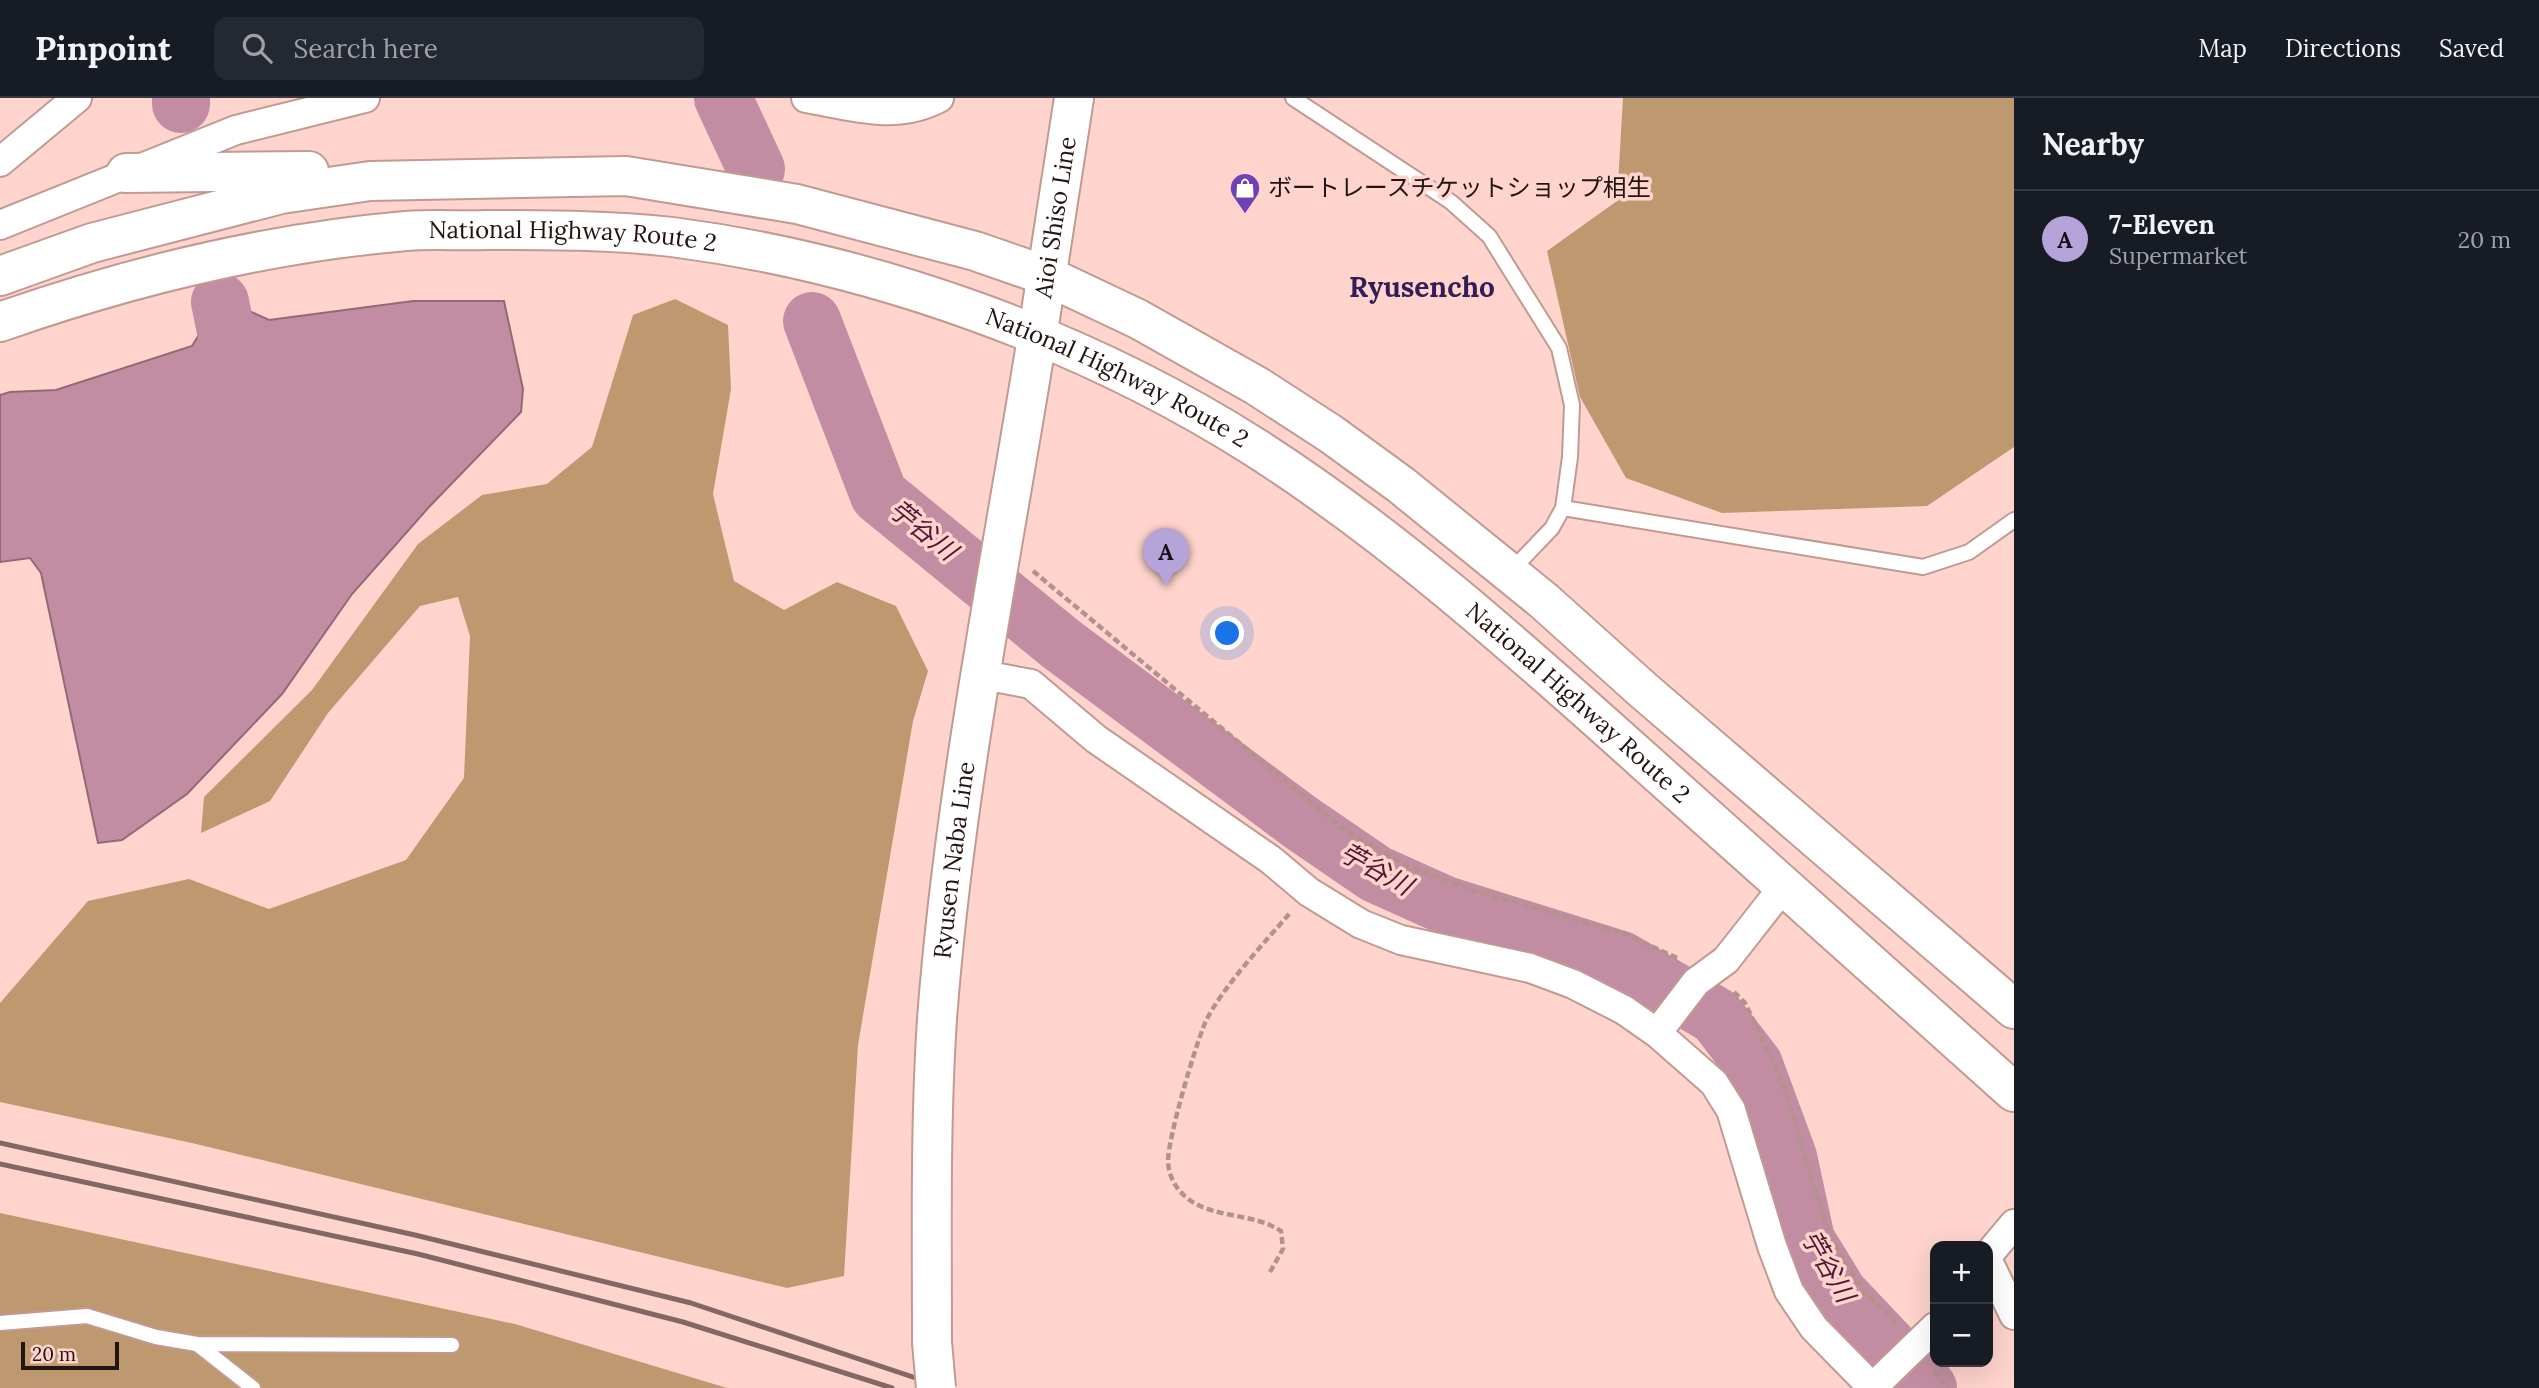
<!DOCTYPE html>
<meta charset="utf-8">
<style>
:root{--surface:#171b24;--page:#242831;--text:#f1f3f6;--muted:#9ea1a6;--line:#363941;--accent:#b6a3da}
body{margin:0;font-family:Lora,"Noto Sans JP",serif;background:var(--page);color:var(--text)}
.controls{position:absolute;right:21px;bottom:21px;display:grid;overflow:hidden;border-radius:14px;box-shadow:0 7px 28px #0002}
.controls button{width:63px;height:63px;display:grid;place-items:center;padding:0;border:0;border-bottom:2px solid var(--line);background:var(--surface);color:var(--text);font:35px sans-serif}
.scale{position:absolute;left:21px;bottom:18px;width:98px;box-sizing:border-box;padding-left:7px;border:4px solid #221411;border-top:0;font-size:19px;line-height:24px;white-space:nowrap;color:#221411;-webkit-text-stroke:5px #fed4cc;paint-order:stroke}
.you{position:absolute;left:1228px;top:536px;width:24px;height:24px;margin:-18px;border:5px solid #fff;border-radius:50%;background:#1a73e8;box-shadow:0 0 0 10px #1a73e833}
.badge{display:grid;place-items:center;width:46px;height:46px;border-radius:50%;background:var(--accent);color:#111;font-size:23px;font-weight:700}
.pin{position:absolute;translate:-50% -58px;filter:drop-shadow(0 2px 4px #0008)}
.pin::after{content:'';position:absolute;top:37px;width:24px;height:21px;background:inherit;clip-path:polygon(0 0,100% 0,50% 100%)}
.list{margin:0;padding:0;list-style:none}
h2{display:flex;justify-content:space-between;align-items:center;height:91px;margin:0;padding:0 28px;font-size:30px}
h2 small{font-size:23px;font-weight:400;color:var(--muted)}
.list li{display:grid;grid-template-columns:46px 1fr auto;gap:21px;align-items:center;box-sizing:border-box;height:98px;padding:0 28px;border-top:2px solid var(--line)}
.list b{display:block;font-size:26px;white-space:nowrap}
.list p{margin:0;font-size:23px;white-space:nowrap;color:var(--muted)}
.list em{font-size:23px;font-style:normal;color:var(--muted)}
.icon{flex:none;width:38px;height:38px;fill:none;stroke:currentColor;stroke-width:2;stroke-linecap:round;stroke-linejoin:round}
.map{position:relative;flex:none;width:2014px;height:1290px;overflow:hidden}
header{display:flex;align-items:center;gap:42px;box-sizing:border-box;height:98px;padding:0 35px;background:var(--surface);border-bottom:2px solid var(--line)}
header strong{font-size:33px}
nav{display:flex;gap:38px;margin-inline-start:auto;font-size:24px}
.search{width:490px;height:63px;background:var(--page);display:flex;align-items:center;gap:18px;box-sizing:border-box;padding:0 24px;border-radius:14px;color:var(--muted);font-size:26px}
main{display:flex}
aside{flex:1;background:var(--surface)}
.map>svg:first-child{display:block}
</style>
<header>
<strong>Pinpoint</strong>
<div class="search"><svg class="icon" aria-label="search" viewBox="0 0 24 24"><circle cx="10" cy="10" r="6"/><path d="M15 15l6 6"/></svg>Search here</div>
<nav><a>Map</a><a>Directions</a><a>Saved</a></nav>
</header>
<main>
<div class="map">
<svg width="2014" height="1290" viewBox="0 0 2014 1290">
<rect width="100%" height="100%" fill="#fed4cc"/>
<!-- forest -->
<path fill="#be9970" d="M 1623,0 L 2014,0 L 2014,349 L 1927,408 L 1722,415 L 1626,380 L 1580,299 L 1547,153 L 1617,103 Z
M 675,201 L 728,227 L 731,291 L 713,396 L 734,483 L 784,512 L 837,484 L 896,508 L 928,573 L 913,623 L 858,947 L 844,1178 L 787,1190 L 192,1045 L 0,1004 L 0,905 L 88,803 L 189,781 L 269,811 L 406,762 L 464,680 L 470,538 L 458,499 L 420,508 L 328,615 L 270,703 L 201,735 L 204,699 L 312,592 L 418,446 L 482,397 L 547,386 L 592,349 L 633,217 Z
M 0,1115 L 515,1226 L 727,1290 L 0,1290 Z"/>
<!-- water -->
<path fill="#c28da2" stroke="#926976" stroke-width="2" d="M 413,203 L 504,203 L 523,291 L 521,314 L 429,409 L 352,496 L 282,596 L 187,696 L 122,742 L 98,745 L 41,475 L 30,460 L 0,464 L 0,297 L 10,294 L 56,292 L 192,248 L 208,222 L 243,210 L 269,222 Z"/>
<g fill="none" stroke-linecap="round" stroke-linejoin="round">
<!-- river -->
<path stroke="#c28da2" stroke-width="58" d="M 723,0 L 756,71
M 181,6 L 181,0
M 220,204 L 233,267 L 220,293
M 812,223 L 879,397 L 1061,546 L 1300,724 L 1376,776 L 1445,807 L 1621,862 L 1716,918 L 1754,967 L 1788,1059 L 1806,1142 L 1839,1196 L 1928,1290"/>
<!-- service casing -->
<g stroke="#c19a92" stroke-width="18">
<path id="service" d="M 1293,0 L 1451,104 L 1489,138 L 1559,250 L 1572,307 L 1570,359 L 1563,410 L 1552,430 L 1510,474
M 1563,410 L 1923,469 L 1969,454 L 2014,422
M 0,1225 L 87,1218 L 156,1239 L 197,1246 L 452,1247
M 197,1246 L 253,1290"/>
</g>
<!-- minor casing -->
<g stroke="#c19a92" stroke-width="32">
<path id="minor" d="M 806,0 C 852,8 896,23 939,0
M 0,64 L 77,0
M 0,127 L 236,32 L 365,0
M 983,577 L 1031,586 L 1096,641 L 1271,762 L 1309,794 L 1361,826 L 1401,842 L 1530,870 L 1573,886 L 1624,912 L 1657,935 L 1714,985 L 1731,1012 L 1772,1148 L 1789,1193 L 1814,1230 L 1873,1290
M 1657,935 L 1696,884 L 1726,862 L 1784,788
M 1988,1157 L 2014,1126
M 1988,1163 L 2014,1217
M 1872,1290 L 1935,1229"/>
</g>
<!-- secondary casing -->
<g stroke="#c19a92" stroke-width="42">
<g id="secondary">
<path id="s1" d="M 932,1244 C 932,1136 930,1028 937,921 C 954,694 1001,464 1037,240"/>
</g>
</g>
<!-- primary casing -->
<g stroke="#c19a92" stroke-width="42">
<g id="primary">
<path id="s2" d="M 1037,240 L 1074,0"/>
</g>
</g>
<!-- trunk casing -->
<g stroke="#c19a92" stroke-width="42">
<g id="trunk">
<path d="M 126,75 L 309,73"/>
<path d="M 0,178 L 92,145 L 281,96 L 370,83 L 626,78 L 797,106 L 975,153 L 1047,178 L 1138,221 L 1257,288 L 1331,336 L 1401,387 L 1544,503 L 1643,592 L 2014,911"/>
<path id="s3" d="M 0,224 C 131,178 267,145 406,133 C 432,131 460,133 487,132 C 548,132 611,132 672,139 C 873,165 1085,241 1256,350 C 1395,439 1520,552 1643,662 C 1767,773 1890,883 2014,994"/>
</g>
</g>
<!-- path -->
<path stroke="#b3928c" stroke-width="4.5" stroke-dasharray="7 3.5" stroke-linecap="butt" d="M 1033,473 L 1339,728 L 1406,767 L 1471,792 L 1625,836 L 1679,861
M 1734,894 L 1745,905 C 1758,932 1772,960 1783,988 C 1816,1077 1817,1161 1898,1225
M 1270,1174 L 1283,1151 L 1281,1133 C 1252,1114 1213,1121 1187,1100 C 1176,1091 1169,1079 1168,1064 C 1168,1039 1195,949 1205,925 C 1220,892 1265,844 1290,815
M 1934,1273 L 1948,1290"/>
<!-- service -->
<use href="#service" stroke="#fff" stroke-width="14"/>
<!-- minor -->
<use href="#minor" stroke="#fff" stroke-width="28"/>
<!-- secondary -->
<use href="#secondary" stroke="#fff" stroke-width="38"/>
<!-- primary -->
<use href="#primary" stroke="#fff" stroke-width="38"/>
<!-- trunk -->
<use href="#trunk" stroke="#fff" stroke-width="38"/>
<!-- rail -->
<path stroke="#826863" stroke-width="5" d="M 0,1045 L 415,1137 L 691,1205 L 946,1290
M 0,1066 L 418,1156 L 683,1224 L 892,1290"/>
<!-- secondary-bridge casing -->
<g stroke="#c19a92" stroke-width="42" stroke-linecap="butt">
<path id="secondary-bridge" d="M 932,1244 L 936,1290"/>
</g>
<!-- secondary-bridge -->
<use href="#secondary-bridge" stroke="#fff" stroke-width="38"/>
</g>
<!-- icons -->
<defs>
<g id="shop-pin" transform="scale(1.575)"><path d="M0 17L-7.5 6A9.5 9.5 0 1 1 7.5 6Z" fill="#6f41b8" stroke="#fed4cc"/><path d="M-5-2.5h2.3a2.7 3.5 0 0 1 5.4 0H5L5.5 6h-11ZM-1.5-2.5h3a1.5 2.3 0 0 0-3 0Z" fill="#fff"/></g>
</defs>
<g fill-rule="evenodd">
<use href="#shop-pin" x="1245" y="90"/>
</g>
<g text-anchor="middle" stroke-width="7" stroke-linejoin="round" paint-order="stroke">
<!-- poi labels -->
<g font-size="24" fill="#221411" stroke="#fed4cc" text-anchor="start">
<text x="1268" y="98">ボートレースチケットショップ相生</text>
</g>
<!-- street labels -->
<g font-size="24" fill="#221411" stroke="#fed4cc">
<text dy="8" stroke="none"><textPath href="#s2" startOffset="122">Aioi Shiso Line</textPath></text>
<text dy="8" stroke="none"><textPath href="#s3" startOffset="584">National Highway Route 2</textPath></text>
<text dy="8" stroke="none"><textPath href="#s3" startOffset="1153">National Highway Route 2</textPath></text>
<text dy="8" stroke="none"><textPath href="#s3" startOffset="1720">National Highway Route 2</textPath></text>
<text dy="8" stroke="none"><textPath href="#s1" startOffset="483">Ryusen Naba Line</textPath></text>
</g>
<!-- water labels -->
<g font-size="26" font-style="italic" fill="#561535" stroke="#fed4cc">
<text transform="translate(923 432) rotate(39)" y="9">苧谷川</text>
<text transform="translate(1376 771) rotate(29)" y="9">苧谷川</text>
<text transform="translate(1828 1168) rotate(60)" y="9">苧谷川</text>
</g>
<!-- quarter labels -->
<g font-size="28" font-weight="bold" fill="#331d57" stroke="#fed4cc">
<text x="1422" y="199">Ryusencho</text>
</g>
</g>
</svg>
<div class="controls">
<button>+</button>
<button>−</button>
</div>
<div class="scale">20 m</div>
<div class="you"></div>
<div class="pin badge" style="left:1166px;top:488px">A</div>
</div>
<aside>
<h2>Nearby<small></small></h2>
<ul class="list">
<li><span class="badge">A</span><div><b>7-Eleven</b><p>Supermarket</p></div><em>20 m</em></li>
</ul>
</aside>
</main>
